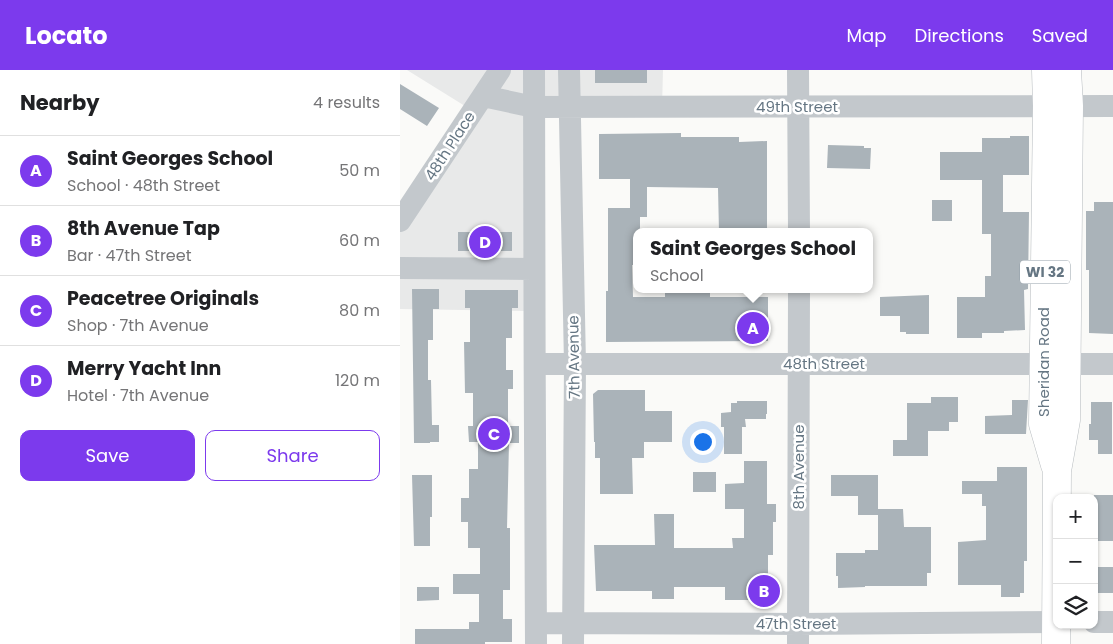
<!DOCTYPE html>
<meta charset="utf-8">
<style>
:root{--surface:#fff;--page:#f6f6f6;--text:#202124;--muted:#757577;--line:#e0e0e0;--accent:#7c3aed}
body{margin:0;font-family:Poppins,sans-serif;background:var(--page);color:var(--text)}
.controls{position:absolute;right:15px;bottom:15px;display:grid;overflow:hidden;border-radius:10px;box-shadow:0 1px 4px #0004}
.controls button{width:45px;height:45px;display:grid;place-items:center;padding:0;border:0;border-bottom:1px solid var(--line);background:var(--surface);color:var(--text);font:25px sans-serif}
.you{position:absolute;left:302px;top:371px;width:18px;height:18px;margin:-12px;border:4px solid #fff;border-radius:50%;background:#1a73e8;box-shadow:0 0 0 8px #1a73e833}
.badge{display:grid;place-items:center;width:32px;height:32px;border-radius:50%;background:var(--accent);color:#fff;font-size:16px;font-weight:700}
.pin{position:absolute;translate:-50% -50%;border:2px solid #fff;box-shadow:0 1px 5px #0006}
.popup{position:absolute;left:233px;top:158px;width:240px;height:65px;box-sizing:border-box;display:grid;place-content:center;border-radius:10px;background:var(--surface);filter:drop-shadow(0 1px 4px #0005);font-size:16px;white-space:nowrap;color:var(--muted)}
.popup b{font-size:19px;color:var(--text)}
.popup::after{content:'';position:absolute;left:50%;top:100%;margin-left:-10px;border:10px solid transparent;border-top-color:var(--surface)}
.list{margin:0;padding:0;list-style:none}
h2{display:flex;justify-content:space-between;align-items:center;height:65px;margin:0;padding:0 20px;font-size:21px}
h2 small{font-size:16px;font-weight:400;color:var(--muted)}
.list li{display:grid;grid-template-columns:32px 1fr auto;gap:15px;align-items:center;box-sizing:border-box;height:70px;padding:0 20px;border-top:1px solid var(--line)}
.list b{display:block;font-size:19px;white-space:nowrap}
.list p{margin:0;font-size:16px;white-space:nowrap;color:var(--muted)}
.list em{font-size:16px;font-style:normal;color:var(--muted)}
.actions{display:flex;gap:10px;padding:15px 20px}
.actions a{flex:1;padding:11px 0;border:1px solid var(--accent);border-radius:10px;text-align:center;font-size:18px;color:var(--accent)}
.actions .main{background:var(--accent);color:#fff}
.icon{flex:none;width:28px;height:28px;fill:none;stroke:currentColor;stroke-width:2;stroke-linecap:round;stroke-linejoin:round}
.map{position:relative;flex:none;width:713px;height:574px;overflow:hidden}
header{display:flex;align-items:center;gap:30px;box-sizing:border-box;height:70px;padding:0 25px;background:var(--accent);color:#fff}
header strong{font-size:24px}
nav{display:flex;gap:28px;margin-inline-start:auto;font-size:18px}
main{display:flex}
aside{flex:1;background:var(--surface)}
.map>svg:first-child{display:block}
</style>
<header>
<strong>Locato</strong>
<nav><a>Map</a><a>Directions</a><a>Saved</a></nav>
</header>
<main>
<aside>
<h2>Nearby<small>4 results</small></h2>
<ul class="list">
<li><span class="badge">A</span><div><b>Saint Georges School</b><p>School · 48th Street</p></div><em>50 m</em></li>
<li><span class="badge">B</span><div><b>8th Avenue Tap</b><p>Bar · 47th Street</p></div><em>60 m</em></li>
<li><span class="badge">C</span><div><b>Peacetree Originals</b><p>Shop · 7th Avenue</p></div><em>80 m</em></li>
<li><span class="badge">D</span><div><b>Merry Yacht Inn</b><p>Hotel · 7th Avenue</p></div><em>120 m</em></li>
</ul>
<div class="actions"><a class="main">Save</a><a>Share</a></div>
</aside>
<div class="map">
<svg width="713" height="574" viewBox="0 0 713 574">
<rect width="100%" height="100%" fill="#fafaf8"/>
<!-- built -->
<path fill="#e8e9e9" d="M 7,0 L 263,0 L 262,38 L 134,38 L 128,241 L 0,239 L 0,151 L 73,41 Z"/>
<!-- building -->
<path fill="#aab3b9" d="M 195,0 L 247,0 L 247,13 L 195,13 Z
M 0,14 L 39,38 L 27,56 L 0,39 Z
M 281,63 L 281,67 L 339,67 L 339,72 L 367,71 L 367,162 L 319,162 L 318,118 L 247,117 L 247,147 L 240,147 L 240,162 L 237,162 L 237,195 L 232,195 L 233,227 L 265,227 L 265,219 L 310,219 L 310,227 L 368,227 L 368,271 L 206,272 L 206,221 L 208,221 L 208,138 L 230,138 L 230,109 L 199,109 L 199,64 Z
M 610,66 L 629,66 L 629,105 L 603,105 L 603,142 L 629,142 L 628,219 L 624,220 L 625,260 L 604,261 L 604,263 L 582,263 L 582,268 L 557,268 L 557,227 L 585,227 L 585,206 L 591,206 L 591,164 L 582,164 L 582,110 L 540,110 L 540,82 L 582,82 L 582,68 L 610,68 Z
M 428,75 L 464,76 L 464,78 L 471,78 L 470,99 L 427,98 Z
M 532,130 L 552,130 L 552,151 L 532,151 Z
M 694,132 L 713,132 L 713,264 L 689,263 L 689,200 L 686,200 L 686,141 L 694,141 Z
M 58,162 L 112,162 L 112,181 L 58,181 Z
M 12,219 L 39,219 L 39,239 L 33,239 L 33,270 L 28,270 L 28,310 L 31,310 L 32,355 L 39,355 L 39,372 L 30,372 L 30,373 L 14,373 Z
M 65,220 L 118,220 L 118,238 L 112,238 L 112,268 L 106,268 L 106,300 L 113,300 L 113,319 L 108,319 L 108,356 L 119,356 L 119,373 L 109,373 L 107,458 L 110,458 L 110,520 L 103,520 L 103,549 L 112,549 L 112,572 L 85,572 L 85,574 L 15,574 L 15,559 L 69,559 L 69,552 L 79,552 L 79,524 L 53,524 L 53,504 L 80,504 L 80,478 L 68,478 L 68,452 L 61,452 L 61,428 L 69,428 L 69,399 L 78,399 L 78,372 L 69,372 L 68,356 L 73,356 L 73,323 L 65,323 L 64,272 L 70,272 L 70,238 L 65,238 Z
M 529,225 L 529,264 L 506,264 L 506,262 L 500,262 L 500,246 L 480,246 L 480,227 Z
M 198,320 L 245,320 L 245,341 L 272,341 L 272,372 L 244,372 L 244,388 L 232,388 L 233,424 L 200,424 L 200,388 L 195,388 L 195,372 L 194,372 L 193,324 Z
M 531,327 L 558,327 L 558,352 L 549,352 L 549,361 L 528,361 L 528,386 L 493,386 L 493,370 L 507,370 L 507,333 L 531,333 Z
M 612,330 L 628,330 L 626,364 L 585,364 L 585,346 L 612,345 Z
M 337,331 L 367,331 L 367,344 L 366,344 L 366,349 L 345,349 L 346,357 L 342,357 L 342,384 L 324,384 L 324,357 L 321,357 L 321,343 L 331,342 L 331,333 L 337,333 Z
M 691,332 L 712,332 L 712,384 L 698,384 L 698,370 L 689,370 L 689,354 L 691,354 Z
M 344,391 L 367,391 L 367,434 L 376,434 L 376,452 L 373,452 L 373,485 L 368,485 L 368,514 L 374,514 L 374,530 L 325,530 L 325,517 L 274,517 L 274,529 L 252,529 L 252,521 L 196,521 L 194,475 L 255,475 L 254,444 L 274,444 L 274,478 L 333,478 L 332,468 L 344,468 L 344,439 L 325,439 L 325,414 L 344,413 Z
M 597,397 L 627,397 L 627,491 L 624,491 L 624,523 L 620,523 L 620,527 L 601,527 L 601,515 L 558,515 L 558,472 L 586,470 L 586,436 L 582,436 L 582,424 L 562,424 L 562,411 L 597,411 Z
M 293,402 L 316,402 L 316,422 L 293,422 Z
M 12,405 L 32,405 L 32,447 L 30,447 L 30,476 L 14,476 Z
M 431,405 L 478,405 L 478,439 L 503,439 L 504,457 L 531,457 L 531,503 L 527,503 L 527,516 L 465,516 L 465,517 L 438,518 L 438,506 L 436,506 L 436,483 L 465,483 L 465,480 L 478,480 L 478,445 L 458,445 L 458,426 L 431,426 Z
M 694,425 L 713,425 L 713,471 L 694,471 Z
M 694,497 L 713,497 L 713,523 L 694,523 Z
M 17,517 L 39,517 L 39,530 L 17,531 Z"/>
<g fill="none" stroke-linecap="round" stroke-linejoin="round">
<!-- major casing -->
<g stroke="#b5babe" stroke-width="29">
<path id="major" d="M 646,0 L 647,36 L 643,354 L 655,395
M 656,574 L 657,401 L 666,350 L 669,36 L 667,0"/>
</g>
<!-- minor -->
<path stroke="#c3c8cc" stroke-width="22" d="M 134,0 C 133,191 136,383 136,574
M 169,0 L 175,294 L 173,574
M 398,0 L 399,162
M 83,26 L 134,37 L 713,36
M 0,151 L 100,0
M 0,198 L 133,199
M 135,294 L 713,294
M 694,552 L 713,552
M 136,553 L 398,554 L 657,552
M 398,574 L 399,219"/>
<!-- major -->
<use href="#major" stroke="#fff" stroke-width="28"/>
</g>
<g text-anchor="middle" stroke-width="5" stroke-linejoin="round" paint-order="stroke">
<!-- shield labels -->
<rect fill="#fff" stroke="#939fa8" stroke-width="1" x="620" y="190.5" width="50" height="23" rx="4"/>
<g font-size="14" font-weight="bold" fill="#657683">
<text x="645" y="207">WI 32</text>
</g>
<!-- street labels -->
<g font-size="15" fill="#657683" stroke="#fff">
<text x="397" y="42">49th Street</text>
<text transform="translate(50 76) rotate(-57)" y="5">48th Place</text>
<text transform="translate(174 287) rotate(-91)" y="5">7th Avenue</text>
<text transform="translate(644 292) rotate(-90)" y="5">Sheridan Road</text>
<text x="424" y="299">48th Street</text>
<text transform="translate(399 397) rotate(-90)" y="5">8th Avenue</text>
<text x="396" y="559">47th Street</text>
</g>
</g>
</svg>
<div class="controls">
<button>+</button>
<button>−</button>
<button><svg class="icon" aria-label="layers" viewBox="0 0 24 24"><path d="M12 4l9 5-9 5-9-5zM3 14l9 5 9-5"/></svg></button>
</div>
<div class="you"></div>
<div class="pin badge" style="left:353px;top:258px">A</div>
<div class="popup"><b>Saint Georges School</b>School</div>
<div class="pin badge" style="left:364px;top:521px">B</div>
<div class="pin badge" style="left:94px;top:364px">C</div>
<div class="pin badge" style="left:85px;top:172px">D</div>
</div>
</main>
